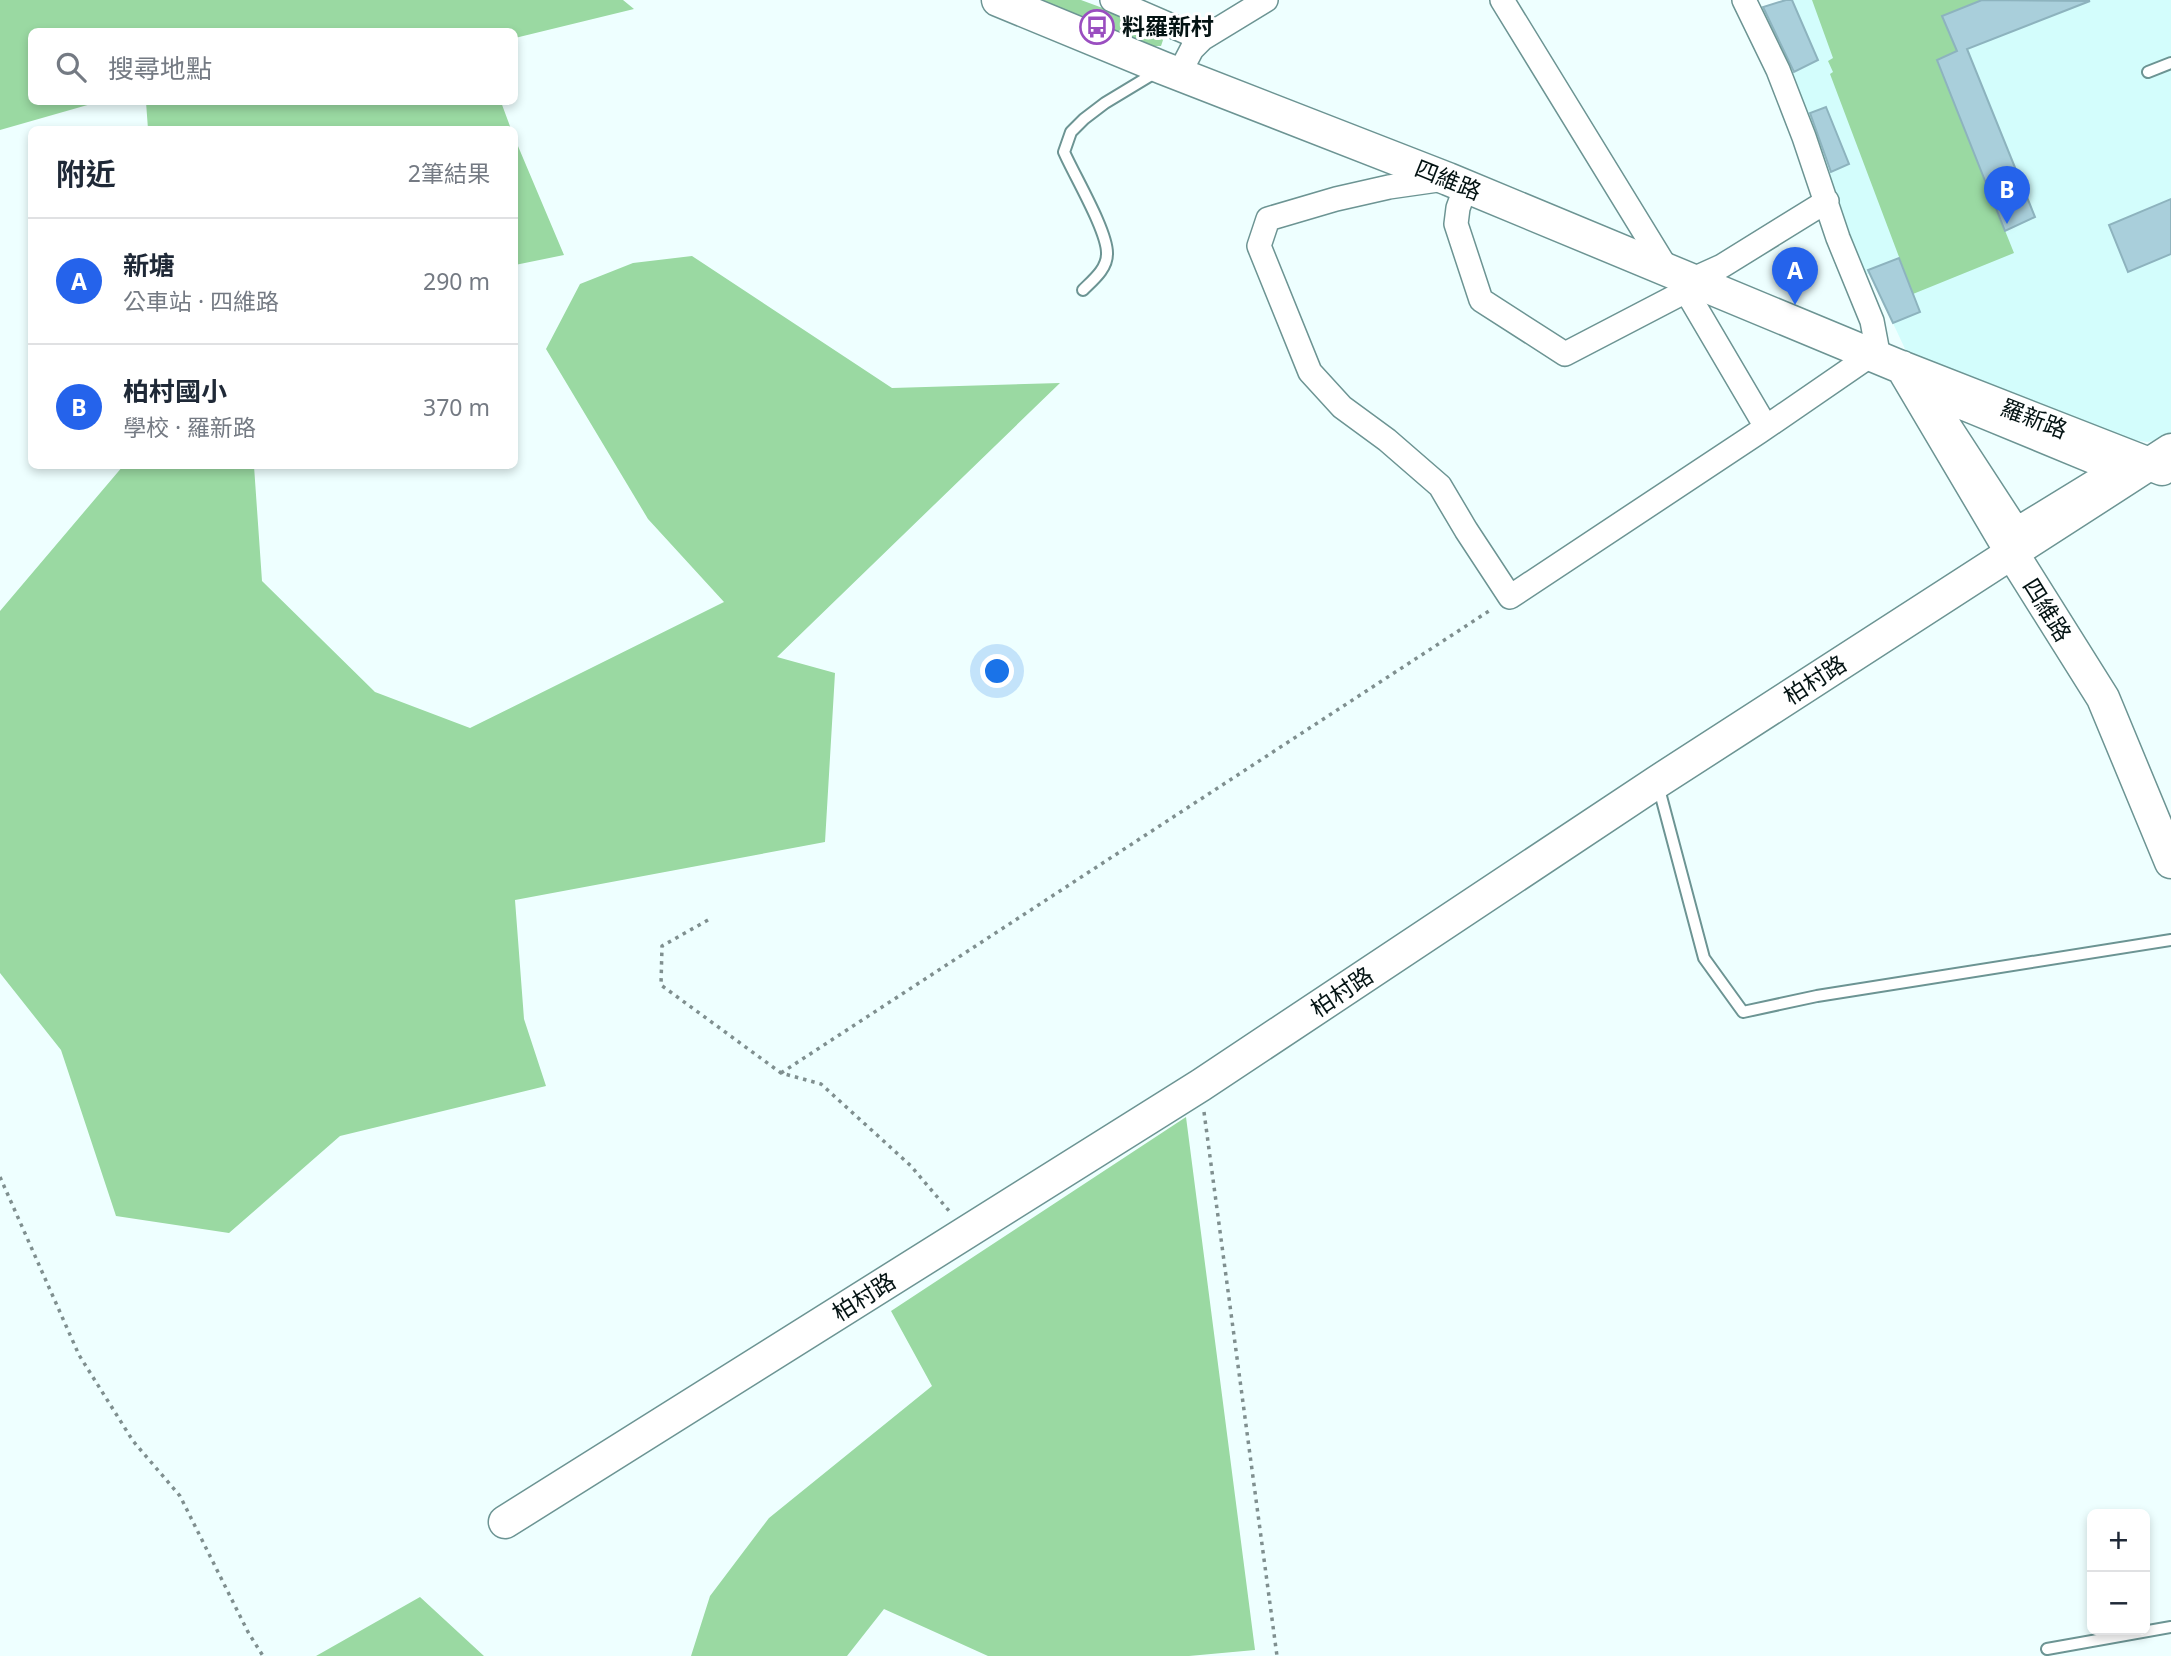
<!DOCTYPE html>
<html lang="zh-TW">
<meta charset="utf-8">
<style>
:root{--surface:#fff;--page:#f6f6f7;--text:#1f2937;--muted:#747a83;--line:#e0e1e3;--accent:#2563eb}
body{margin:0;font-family:"Noto Sans","Noto Sans TC",sans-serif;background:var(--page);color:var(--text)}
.controls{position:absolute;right:21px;bottom:21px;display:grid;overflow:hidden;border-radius:10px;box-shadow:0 4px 10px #0003}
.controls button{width:63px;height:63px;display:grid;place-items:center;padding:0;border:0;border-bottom:2px solid var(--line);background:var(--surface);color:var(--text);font:35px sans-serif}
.you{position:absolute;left:998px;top:672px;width:24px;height:24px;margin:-18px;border:5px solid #fff;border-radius:50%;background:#1a73e8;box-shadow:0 0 0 10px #1a73e833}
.badge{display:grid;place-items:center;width:46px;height:46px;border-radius:50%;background:var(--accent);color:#fff;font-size:23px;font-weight:700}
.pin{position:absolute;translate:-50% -58px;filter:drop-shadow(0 2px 4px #0008)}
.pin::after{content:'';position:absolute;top:37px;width:24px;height:21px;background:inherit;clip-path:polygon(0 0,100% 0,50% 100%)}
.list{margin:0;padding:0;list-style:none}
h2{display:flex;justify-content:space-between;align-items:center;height:91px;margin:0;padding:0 28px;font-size:30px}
h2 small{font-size:23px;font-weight:400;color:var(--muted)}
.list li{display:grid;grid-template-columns:46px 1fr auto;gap:21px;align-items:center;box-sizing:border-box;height:126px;padding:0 28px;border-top:2px solid var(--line)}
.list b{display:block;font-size:26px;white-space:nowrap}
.list p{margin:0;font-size:23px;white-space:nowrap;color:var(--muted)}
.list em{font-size:23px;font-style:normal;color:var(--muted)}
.icon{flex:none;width:38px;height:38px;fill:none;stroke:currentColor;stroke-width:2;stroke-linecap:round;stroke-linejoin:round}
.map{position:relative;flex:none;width:2171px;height:1656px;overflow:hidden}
.search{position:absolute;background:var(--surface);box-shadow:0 4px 10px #0003;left:28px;top:28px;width:490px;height:77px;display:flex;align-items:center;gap:18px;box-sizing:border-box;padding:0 24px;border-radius:10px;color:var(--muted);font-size:26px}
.panel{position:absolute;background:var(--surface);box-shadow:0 4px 10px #0003;left:28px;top:126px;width:490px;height:343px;border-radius:10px}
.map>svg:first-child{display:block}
</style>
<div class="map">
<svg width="2171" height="1656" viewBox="0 0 2171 1656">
<rect width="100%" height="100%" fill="#eff"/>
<!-- built -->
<path fill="#d3fdfc" d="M 1786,0 L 2171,0 L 2171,434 L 2163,439 L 2147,442 L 2121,438 L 1906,351 L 1870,274 L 1864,275 L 1759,8 Z"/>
<!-- green -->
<path fill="#9ad9a2" d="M 0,0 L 623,0 L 634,9 L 515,38 L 514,32 L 32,32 L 32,102 L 98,102 L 0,130 Z
M 1037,0 L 1081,0 L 1154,27 L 1163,40 L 1161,46 L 1147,46 Z
M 1812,0 L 1982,0 L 1943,16 L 1957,51 L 1937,61 L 2014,253 L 1913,294 L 1830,74 L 1833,72 L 1828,61 L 1833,58 Z
M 146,102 L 501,102 L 511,129 L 148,129 Z
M 515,137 L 515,139 L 564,255 L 515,265 Z
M 692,256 L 892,388 L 1060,383 L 777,657 L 835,673 L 825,842 L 515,900 L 524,1019 L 546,1086 L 340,1136 L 229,1233 L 116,1216 L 61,1050 L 0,973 L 0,611 L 123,466 L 254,466 L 262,581 L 375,692 L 470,728 L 724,602 L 648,519 L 546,349 L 580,284 L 633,263 Z
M 1186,1117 L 1255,1650 L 1189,1656 L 988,1656 L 884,1609 L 847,1656 L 691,1656 L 710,1596 L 769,1518 L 932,1386 L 891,1311 Z
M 420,1597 L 484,1656 L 316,1656 Z"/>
<!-- building -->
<path fill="#a9cfdb" stroke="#8db3be" stroke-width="2" d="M 1786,0 L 1792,0 L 1818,60 L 1794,72 L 1763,7 Z
M 1982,0 L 2090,1 L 1967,49 L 2035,217 L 2005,231 L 1937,60 L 1957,51 L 1942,16 Z
M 1826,107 L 1849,164 L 1831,172 L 1810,113 Z
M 2171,199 L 2171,254 L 2128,272 L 2109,225 Z
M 1899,258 L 1920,312 L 1893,323 L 1868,270 Z"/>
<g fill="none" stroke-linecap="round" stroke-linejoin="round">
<!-- lane casing -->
<g stroke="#6c9493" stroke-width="14">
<path id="lane" d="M 2148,72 L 2171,63
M 1083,290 C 1093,280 1107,269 1107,254 C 1108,232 1074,175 1064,152 L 1071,132 L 1084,119 L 1105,103 L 1158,71
M 1658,785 L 1704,958 L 1743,1012 L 1817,996 L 2171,940
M 2047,1649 L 2171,1627"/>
</g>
<!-- street casing -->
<g stroke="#6c9493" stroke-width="26">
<path id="street" d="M 1112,0 L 1202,39
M 1502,0 L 1667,269
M 1744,0 L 1778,70 L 1804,137 L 1838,238 L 1872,321 L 1879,358
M 1179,74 L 1192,49 L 1202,39 L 1266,0
M 1445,179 L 1389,187 L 1336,199 L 1268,219 L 1259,246 L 1310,372 L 1342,407 L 1387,440 L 1440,486 L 1466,530 L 1510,597 L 1759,432 L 1871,355
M 1466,186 L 1458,208 L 1456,224 L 1481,300 L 1565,354 L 1686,291
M 1679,279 L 1766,427
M 1691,280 L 1722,266 L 1827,201
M 1944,402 L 1953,404 L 2113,470 L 2020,527 L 2013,523 L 1944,417 L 1940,408 Z"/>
</g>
<!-- secondary casing -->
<g stroke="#6c9493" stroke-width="35">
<path id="secondary" d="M 998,0 L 1163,68 L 1448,179 L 1896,365 L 2162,469
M 1902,367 L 2012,553 L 2103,698 L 2171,862
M 505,1522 L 1201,1085 L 1657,782 L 2171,450"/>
</g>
<!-- path -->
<path stroke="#7f8f8f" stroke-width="3.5" stroke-dasharray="3.5 5" stroke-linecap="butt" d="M 708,920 L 662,946 L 661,985 L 781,1073 L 821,1084 L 911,1166 L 950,1212
M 781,1073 L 1492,609
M 1204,1112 L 1277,1656
M 0,1177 L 79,1355 L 133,1441 L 180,1496 L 248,1632 L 263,1656"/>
<!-- lane -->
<use href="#lane" stroke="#fff" stroke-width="10"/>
<!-- street -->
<use href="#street" stroke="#fff" stroke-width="23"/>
<!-- secondary -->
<use href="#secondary" stroke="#fff" stroke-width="32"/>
</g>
<!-- icons -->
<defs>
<g id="bus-ring" transform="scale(1.75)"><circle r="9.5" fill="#fff" stroke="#9a4ec0" stroke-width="1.5"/><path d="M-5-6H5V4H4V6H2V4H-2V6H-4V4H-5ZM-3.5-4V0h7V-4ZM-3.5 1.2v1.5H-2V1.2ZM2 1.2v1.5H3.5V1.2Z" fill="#9a4ec0"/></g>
</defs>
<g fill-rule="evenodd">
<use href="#bus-ring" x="1097" y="27"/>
</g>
<g text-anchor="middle" stroke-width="6" stroke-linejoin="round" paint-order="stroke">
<!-- poi labels -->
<g font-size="23" font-weight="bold" fill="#041313" stroke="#fff" text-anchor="start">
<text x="1122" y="35">料羅新村</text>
</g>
<!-- street labels -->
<g font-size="23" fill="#041313" stroke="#fff">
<text transform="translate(1448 180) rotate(22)" y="8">四維路</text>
<text transform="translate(2034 419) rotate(21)" y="8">羅新路</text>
<text transform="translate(2047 610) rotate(58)" y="8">四維路</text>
<text transform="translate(1815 680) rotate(-33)" y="8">柏村路</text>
<text transform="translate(1342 992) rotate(-34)" y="8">柏村路</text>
<text transform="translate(864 1297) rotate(-32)" y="8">柏村路</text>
</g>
</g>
</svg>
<div class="controls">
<button>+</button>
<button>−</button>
</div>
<div class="you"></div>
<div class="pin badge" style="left:1795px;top:305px">A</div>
<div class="pin badge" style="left:2007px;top:224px">B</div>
<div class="search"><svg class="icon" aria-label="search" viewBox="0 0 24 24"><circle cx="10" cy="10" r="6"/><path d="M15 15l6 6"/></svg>搜尋地點</div>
<section class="panel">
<h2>附近<small>2筆結果</small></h2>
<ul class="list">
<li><span class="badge">A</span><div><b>新塘</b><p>公車站 · 四維路</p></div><em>290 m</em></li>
<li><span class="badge">B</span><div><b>柏村國小</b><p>學校 · 羅新路</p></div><em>370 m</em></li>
</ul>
</section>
</div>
